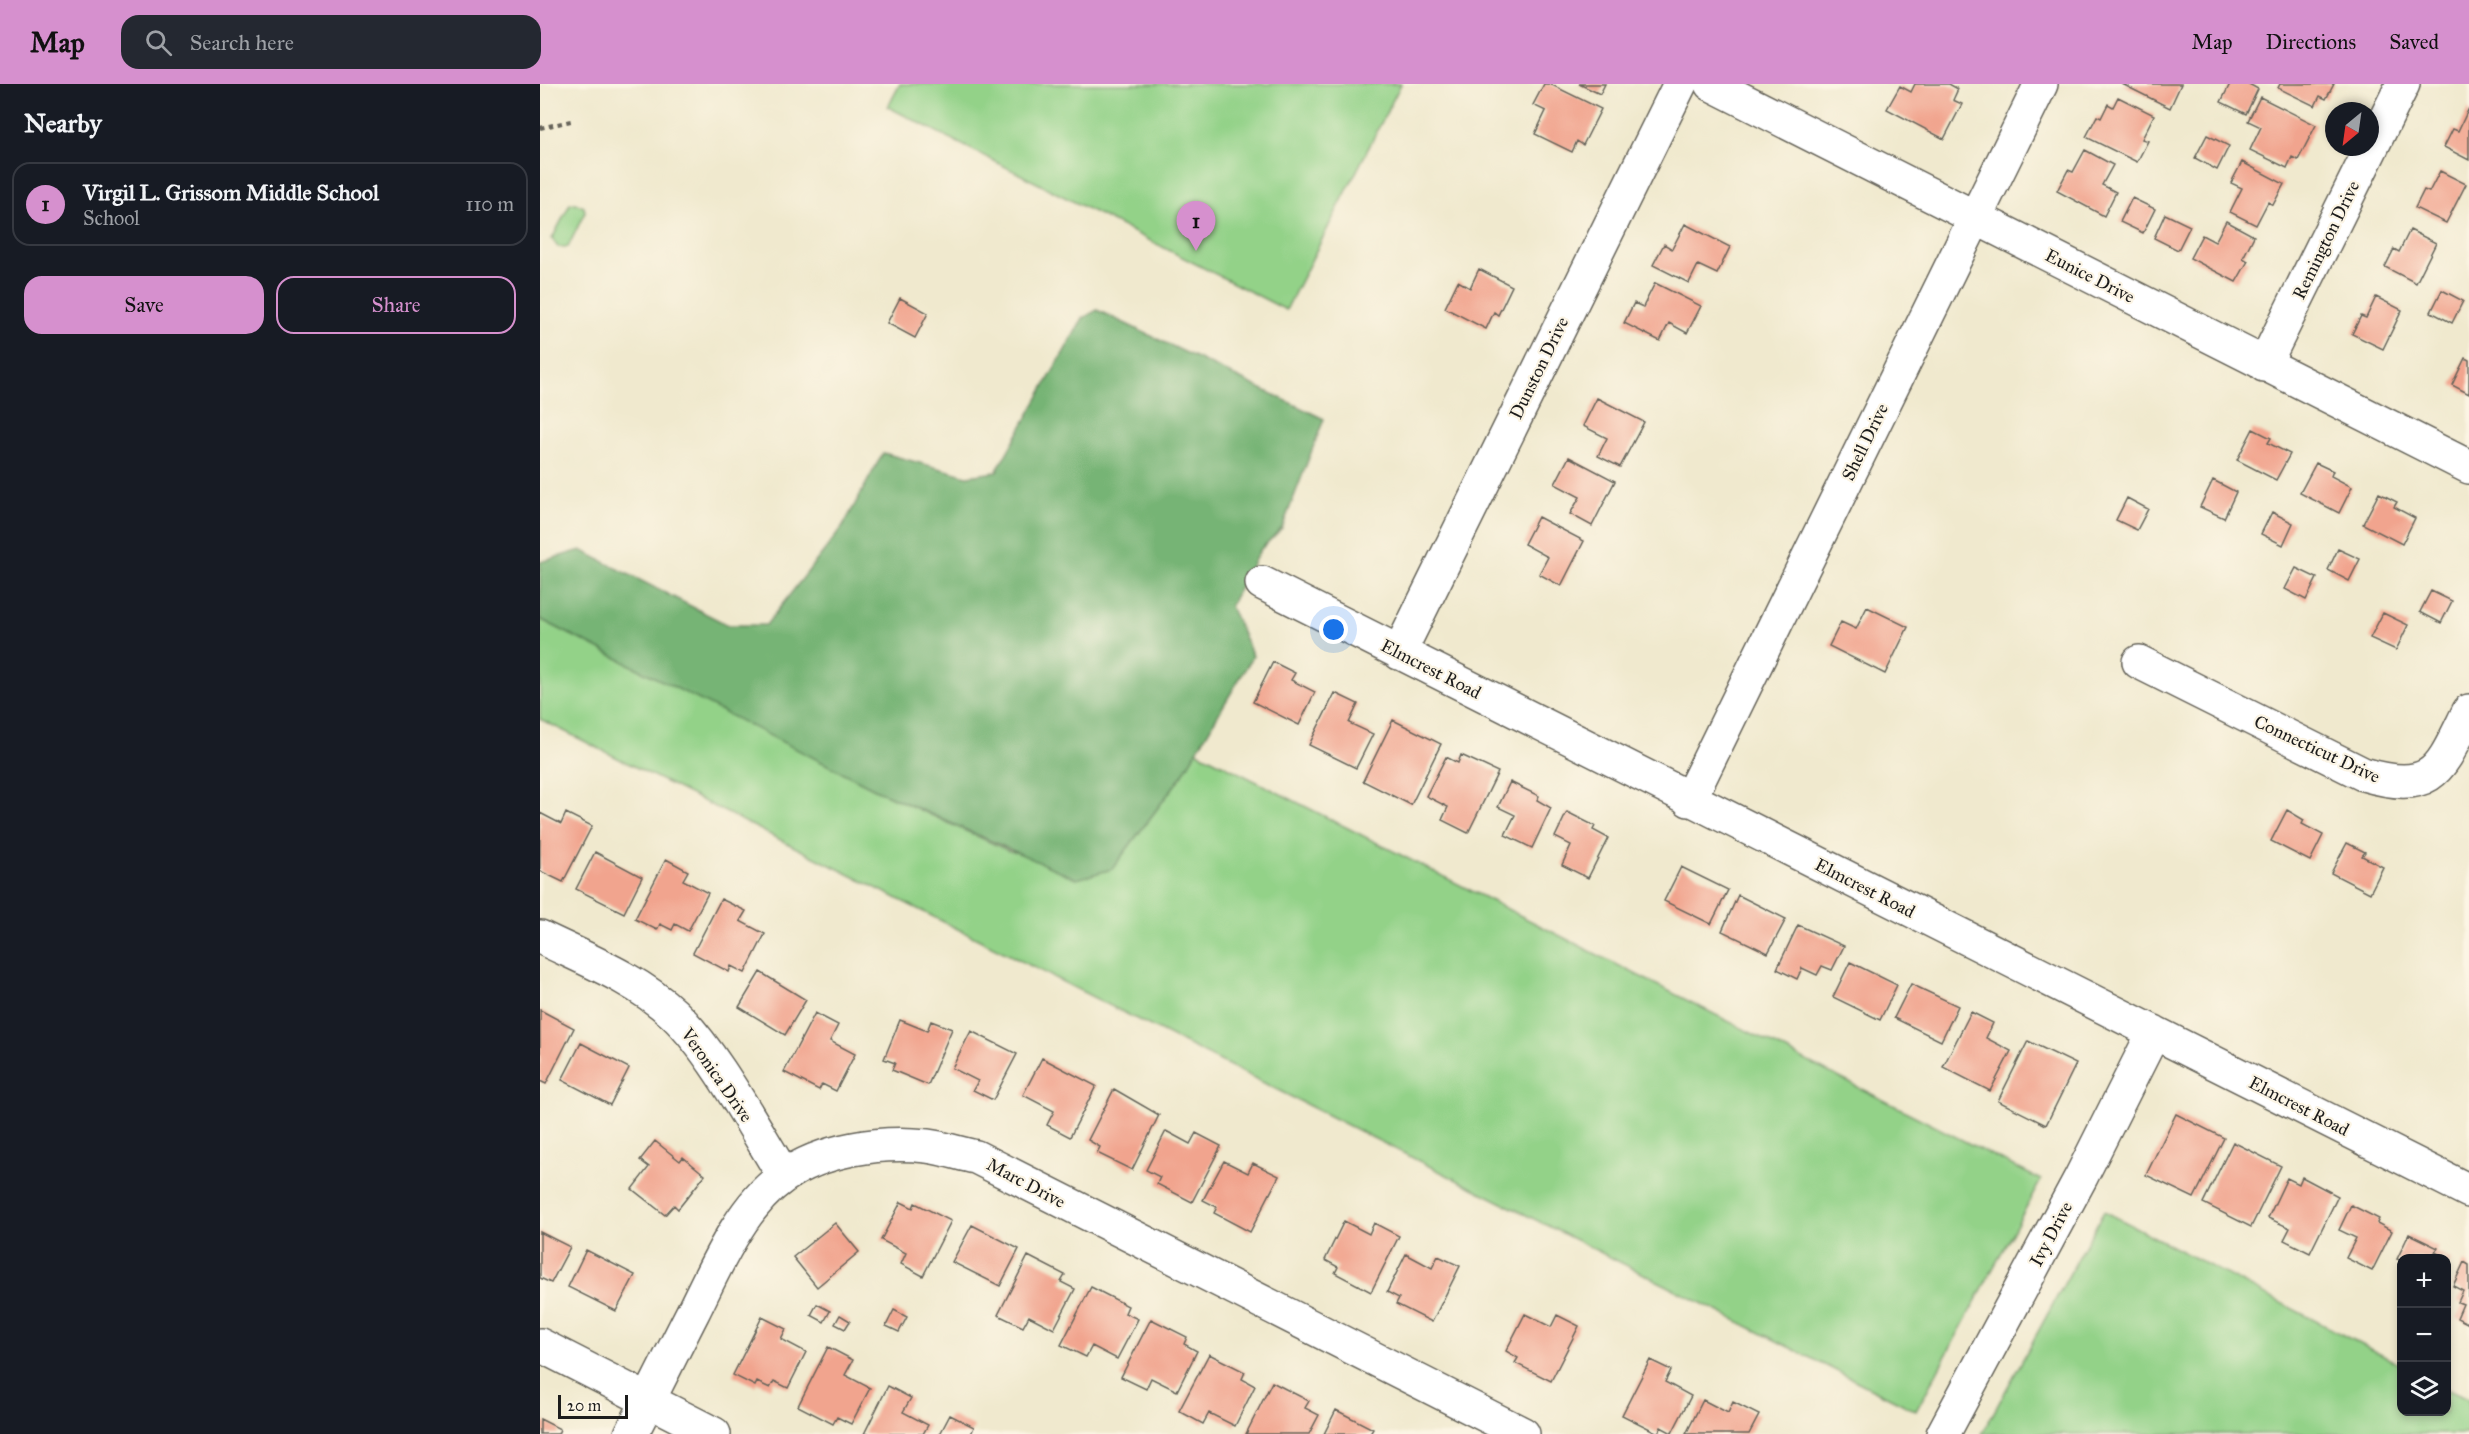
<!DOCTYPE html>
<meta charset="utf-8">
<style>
:root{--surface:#171b24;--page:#242831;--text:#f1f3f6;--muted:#9ea1a6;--line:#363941;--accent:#d690ce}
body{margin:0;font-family:"IM FELL Great Primer",serif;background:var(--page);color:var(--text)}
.controls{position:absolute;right:18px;bottom:18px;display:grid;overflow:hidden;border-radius:12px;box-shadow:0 3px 9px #0003}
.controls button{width:54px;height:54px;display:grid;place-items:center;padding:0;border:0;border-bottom:2px solid var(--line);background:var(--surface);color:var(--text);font:30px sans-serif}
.compass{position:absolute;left:1785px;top:18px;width:54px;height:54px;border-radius:50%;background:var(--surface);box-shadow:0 3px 9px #0003;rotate:209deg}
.scale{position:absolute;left:18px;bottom:15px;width:70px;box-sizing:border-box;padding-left:6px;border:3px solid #1c1c1c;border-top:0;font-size:16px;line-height:21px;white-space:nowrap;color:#1c1c1c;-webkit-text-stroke:4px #fcf5e5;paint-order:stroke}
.you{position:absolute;left:794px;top:546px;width:21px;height:21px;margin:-15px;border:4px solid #fff;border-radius:50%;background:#1a73e8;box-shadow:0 0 0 9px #1a73e833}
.badge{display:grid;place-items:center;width:39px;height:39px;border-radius:50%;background:var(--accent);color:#111;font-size:20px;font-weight:700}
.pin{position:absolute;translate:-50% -50px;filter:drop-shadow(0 2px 3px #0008)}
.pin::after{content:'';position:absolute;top:32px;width:21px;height:18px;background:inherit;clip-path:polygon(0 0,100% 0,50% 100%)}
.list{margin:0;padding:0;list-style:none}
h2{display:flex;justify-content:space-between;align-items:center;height:78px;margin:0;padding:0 24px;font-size:26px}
h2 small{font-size:20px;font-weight:400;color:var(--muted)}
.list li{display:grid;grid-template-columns:39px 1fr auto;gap:18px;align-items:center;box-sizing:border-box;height:84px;margin:0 12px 12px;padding:0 12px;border:2px solid var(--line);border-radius:18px}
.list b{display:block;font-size:22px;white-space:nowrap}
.list p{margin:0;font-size:20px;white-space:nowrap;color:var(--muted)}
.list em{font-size:20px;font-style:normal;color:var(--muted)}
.actions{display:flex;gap:12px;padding:18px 24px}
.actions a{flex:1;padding:14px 0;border:2px solid var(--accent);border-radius:18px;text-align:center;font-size:21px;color:var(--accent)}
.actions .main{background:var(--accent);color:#111}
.icon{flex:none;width:33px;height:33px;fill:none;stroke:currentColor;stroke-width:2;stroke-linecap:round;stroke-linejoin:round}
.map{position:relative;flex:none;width:1929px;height:1350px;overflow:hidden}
header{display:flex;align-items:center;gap:36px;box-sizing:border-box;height:84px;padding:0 30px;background:var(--accent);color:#111}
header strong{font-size:28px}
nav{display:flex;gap:33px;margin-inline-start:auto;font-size:21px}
.search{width:420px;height:54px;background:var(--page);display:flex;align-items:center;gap:15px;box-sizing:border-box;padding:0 21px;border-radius:18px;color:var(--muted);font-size:22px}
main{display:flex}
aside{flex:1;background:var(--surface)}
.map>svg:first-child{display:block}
</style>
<header>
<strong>Map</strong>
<div class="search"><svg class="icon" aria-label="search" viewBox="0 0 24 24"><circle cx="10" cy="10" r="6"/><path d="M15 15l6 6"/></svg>Search here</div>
<nav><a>Map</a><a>Directions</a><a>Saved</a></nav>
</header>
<main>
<aside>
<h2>Nearby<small></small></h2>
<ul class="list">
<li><span class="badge">1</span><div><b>Virgil L. Grissom Middle School</b><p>School</p></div><em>110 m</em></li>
</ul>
<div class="actions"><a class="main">Save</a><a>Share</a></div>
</aside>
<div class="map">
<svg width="1929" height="1350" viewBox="0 0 1929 1350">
<rect width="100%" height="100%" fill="#fcf5e5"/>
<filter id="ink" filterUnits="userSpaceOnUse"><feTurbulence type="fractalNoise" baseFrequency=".0167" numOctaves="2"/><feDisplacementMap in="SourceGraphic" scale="12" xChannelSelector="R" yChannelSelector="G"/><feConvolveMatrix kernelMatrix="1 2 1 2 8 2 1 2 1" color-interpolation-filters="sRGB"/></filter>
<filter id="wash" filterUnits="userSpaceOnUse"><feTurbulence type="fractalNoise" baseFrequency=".008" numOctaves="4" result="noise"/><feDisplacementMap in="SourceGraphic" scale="24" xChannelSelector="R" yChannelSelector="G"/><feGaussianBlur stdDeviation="1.35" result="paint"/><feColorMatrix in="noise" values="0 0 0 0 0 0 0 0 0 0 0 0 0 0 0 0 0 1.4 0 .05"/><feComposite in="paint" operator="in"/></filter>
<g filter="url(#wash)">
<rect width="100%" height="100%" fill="#f0e9ce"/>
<!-- green -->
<path fill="#93d288" stroke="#587752" stroke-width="1.5" d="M 360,0 L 861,0 L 746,226 L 348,23 Z
M 35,119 L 44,123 L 45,128 L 28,163 L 18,163 L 12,155 L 30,120 Z
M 0,535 L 343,709 L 469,767 L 572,785 L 643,690 L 656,667 L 1501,1096 L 1376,1327 L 0,635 Z
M 1564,1127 L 1861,1281 L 1862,1328 L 1906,1328 L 1907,1305 L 1929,1316 L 1929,1350 L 1442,1350 Z"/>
<!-- forest -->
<path fill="#76b474" stroke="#496848" stroke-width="1.5" d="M 557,226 L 784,335 L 742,444 L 720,466 L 690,522 L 713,572 L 643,690 L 572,785 L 537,795 L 343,709 L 0,535 L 0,478 L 41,466 L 188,541 L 226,541 L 302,444 L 343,369 L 427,392 L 456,388 L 543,234 Z"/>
<g id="blocks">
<!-- building -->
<path fill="#f1a48e" d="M 1004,0 L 1010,0 L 1061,25 L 1043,61 L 1037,57 L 1032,68 L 995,50 L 1006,27 L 993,21 Z
M 1039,0 L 1065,0 L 1060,10 Z
M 1375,0 L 1409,0 L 1418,5 L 1413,16 L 1422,20 L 1404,55 L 1347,25 L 1360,2 L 1371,8 Z
M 1582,0 L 1641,0 L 1630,24 Z
M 1690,0 L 1709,0 L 1718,5 L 1706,30 L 1681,18 Z
M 1740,0 L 1794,0 L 1786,15 L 1780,12 L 1775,22 L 1738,4 Z
M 1578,13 L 1614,31 L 1602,55 L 1608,57 L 1597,78 L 1546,53 L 1557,32 L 1561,34 L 1568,20 L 1573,23 Z
M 1720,13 L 1776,41 L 1758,76 L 1752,73 L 1747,84 L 1710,66 L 1721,43 L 1708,37 Z
M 1929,24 L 1929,76 L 1904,63 L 1913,45 L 1918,47 Z
M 1667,51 L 1689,62 L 1677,86 L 1655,74 Z
M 1545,66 L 1573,81 L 1562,101 L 1576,108 L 1564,132 L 1517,107 L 1528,86 L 1533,88 Z
M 1702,78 L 1744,100 L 1733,121 L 1728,118 L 1716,141 L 1690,128 L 1702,104 L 1691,99 Z
M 1900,87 L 1926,100 L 1906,139 L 1875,124 L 1884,106 L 1889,108 Z
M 1592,114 L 1615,125 L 1603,149 L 1580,138 Z
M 1625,130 L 1650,142 L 1638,166 L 1614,154 Z
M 1686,137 L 1714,152 L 1703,174 L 1708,177 L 1696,198 L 1650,174 L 1662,151 L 1675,158 Z
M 1145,140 L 1190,163 L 1177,190 L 1158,181 L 1149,199 L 1113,181 L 1124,160 L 1132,165 Z
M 1870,146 L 1896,159 L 1876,199 L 1845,183 L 1854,165 L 1859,168 Z
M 939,185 L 972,202 L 958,231 L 954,228 L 946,245 L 905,224 L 918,197 L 930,204 Z
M 1115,199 L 1161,222 L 1147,249 L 1129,239 L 1120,257 L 1084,239 L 1094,219 L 1103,223 Z
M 1902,206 L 1923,217 L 1912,239 L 1891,228 Z
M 1836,213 L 1862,226 L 1843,265 L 1812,250 L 1821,232 L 1826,234 Z
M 360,214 L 388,229 L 375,254 L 347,239 Z
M 1925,274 L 1929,276 L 1929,310 L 1912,301 Z
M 1057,314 L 1104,338 L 1080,383 L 1058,372 L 1067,354 L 1043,342 Z
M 1713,345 L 1731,354 L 1728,359 L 1750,370 L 1736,396 L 1697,376 Z
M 1029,373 L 1075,397 L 1052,442 L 1030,430 L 1040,413 L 1015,400 Z
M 1776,379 L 1793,387 L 1791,392 L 1812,403 L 1799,429 L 1760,409 Z
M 1673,396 L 1696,408 L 1684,434 L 1660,423 Z
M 1839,409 L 1857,418 L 1854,423 L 1875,434 L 1862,460 L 1823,440 Z
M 1587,414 L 1608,425 L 1597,446 L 1576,436 Z
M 1732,428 L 1753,439 L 1743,461 L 1721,450 Z
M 998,433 L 1044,457 L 1021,502 L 999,490 L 1008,473 L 984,460 Z
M 1798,465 L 1820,475 L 1809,497 L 1788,486 Z
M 1756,484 L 1777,494 L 1766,516 L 1745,505 Z
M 1891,507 L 1912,517 L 1901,539 L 1880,528 Z
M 1327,523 L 1368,543 L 1345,590 L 1289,562 L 1301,538 L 1316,545 Z
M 1843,529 L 1868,541 L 1856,566 L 1830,554 Z
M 733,578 L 755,589 L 751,596 L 775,608 L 759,641 L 713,618 Z
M 795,609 L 818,620 L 809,639 L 833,650 L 816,684 L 769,661 Z
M 853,636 L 901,660 L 871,721 L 823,697 Z
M 921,671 L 958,688 L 928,749 L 902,736 L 908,723 L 886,712 L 906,673 L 918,679 Z
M 970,698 L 999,712 L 997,716 L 1011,724 L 992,764 L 965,751 L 975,731 L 958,723 Z
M 1747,726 L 1764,736 L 1762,740 L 1783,751 L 1770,777 L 1731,757 Z
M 1027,728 L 1055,742 L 1053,746 L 1068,754 L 1048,794 L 1022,781 L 1031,761 L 1015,753 Z
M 0,729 L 21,740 L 26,729 L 52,742 L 23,798 L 0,787 Z
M 1807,759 L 1825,768 L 1822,772 L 1843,783 L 1830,809 L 1791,789 Z
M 55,768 L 102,793 L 84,829 L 36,805 Z
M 126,775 L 148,787 L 143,796 L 168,809 L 148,847 L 135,840 L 132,846 L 120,840 L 117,846 L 95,835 Z
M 1141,783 L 1188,806 L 1171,840 L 1124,817 Z
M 1198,811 L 1246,835 L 1228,869 L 1182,847 Z
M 181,815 L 206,827 L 200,837 L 225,850 L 205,889 L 191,882 L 189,888 L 153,869 Z
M 1258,841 L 1304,862 L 1292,886 L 1282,882 L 1277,891 L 1262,884 L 1257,895 L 1237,885 Z
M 1310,878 L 1357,901 L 1340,936 L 1293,913 Z
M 220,888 L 266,916 L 245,951 L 199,923 Z
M 1371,900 L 1418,922 L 1401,957 L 1354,934 Z
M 0,926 L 34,944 L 6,1000 L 0,997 Z
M 1431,928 L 1453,939 L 1446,954 L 1471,967 L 1450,1007 L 1403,983 Z
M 275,929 L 298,941 L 290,957 L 315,970 L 296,1007 L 282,1000 L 279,1006 L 244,988 Z
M 360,936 L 387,947 L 391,937 L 412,945 L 388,1001 L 352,986 L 355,979 L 344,975 Z
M 431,947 L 477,970 L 453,1016 L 433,1006 L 438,997 L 412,984 Z
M 1488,957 L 1536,980 L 1506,1041 L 1458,1017 Z
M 41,959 L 89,984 L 70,1021 L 22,996 Z
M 502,974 L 556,1002 L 530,1053 L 507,1041 L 514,1027 L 483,1011 Z
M 574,1005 L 619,1031 L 592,1086 L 557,1069 L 560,1063 L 548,1056 Z
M 1636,1030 L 1684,1054 L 1654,1114 L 1606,1091 Z
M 626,1047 L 650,1060 L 656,1049 L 681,1062 L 652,1118 L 617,1100 L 620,1093 L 606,1086 Z
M 115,1057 L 140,1077 L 143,1073 L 165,1091 L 138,1125 L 134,1121 L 125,1131 L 92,1105 L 109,1083 L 100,1076 Z
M 1693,1058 L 1741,1082 L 1711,1143 L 1663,1119 Z
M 684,1077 L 708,1089 L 713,1079 L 739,1092 L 710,1148 L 674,1129 L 677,1123 L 663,1116 Z
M 1762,1093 L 1798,1112 L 1770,1169 L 1744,1156 L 1750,1144 L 1728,1134 L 1747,1094 L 1759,1100 Z
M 361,1118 L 373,1124 L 375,1119 L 411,1137 L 383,1192 L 361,1180 L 366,1169 L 341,1156 Z
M 1811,1121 L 1839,1135 L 1837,1139 L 1852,1147 L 1832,1187 L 1806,1174 L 1816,1154 L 1799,1146 Z
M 804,1137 L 829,1150 L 834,1139 L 859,1152 L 831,1208 L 795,1189 L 798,1183 L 785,1176 Z
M 295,1139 L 319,1168 L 277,1203 L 253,1173 Z
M 432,1141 L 479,1165 L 460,1202 L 412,1178 Z
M 0,1148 L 30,1163 L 11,1199 L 0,1194 Z
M 1869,1150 L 1898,1164 L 1895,1168 L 1911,1176 L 1906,1184 L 1906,1174 L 1862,1174 L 1862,1177 L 1857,1175 Z
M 46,1166 L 95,1191 L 76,1227 L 28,1203 Z
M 866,1170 L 892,1184 L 898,1172 L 920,1182 L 892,1238 L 856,1220 L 859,1214 L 847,1208 Z
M 488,1172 L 525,1191 L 521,1198 L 535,1205 L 514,1245 L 489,1232 L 483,1243 L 458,1231 Z
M 1924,1178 L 1929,1181 L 1929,1240 L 1917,1234 L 1923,1220 L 1918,1218 L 1923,1207 L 1913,1202 Z
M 551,1203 L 588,1222 L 585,1229 L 598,1235 L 577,1275 L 552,1262 L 546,1273 L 521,1261 Z
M 277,1220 L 290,1227 L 284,1238 L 271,1231 Z
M 354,1226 L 367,1233 L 359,1248 L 346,1242 Z
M 985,1230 L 1011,1243 L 1017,1231 L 1039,1242 L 1011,1297 L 975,1279 L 978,1274 L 966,1267 Z
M 300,1231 L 310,1237 L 305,1245 L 295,1240 Z
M 222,1233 L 246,1245 L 241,1255 L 266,1268 L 248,1304 L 234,1297 L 230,1304 L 217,1298 L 215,1302 L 193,1291 Z
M 611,1235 L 647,1253 L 644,1260 L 657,1267 L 637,1307 L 611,1294 L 606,1305 L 581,1293 Z
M 288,1263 L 313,1276 L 305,1291 L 330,1304 L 311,1340 L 297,1333 L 293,1340 L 258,1322 Z
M 669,1270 L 705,1288 L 702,1295 L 715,1302 L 695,1342 L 669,1329 L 663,1340 L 639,1327 Z
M 1110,1276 L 1131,1286 L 1125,1298 L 1151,1312 L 1132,1349 L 1121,1343 L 1118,1349 L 1082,1331 Z
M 732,1298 L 769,1317 L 765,1324 L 779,1331 L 769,1350 L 706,1350 Z
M 348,1302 L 371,1314 L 363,1328 L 388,1341 L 383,1350 L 324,1350 Z
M 1163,1316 L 1188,1329 L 1193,1318 L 1219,1331 L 1209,1350 L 1146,1350 Z
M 796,1326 L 833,1345 L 830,1350 L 784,1350 Z
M 410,1331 L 434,1343 L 431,1350 L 400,1350 Z
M 0,1335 L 20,1345 L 18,1350 L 0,1350 Z"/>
</g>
</g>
<g filter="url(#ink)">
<use href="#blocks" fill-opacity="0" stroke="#66645a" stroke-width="1.5"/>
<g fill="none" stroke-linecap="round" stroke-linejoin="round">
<!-- minor casing -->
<g stroke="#66645a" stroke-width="36">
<path id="minor" d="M 1171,0 L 1929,383
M 1724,281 L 1863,0
M 722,499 L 1929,1107
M 859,569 L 1140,0
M 1599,578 L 1823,690 C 1895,711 1900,685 1929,627
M 1149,716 L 1501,0
M 0,853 C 45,875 97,895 134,930 C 174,968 214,1044 244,1092
M 0,1261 L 174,1350
M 91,1350 C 112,1310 132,1269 153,1228 C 175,1184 201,1122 243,1093 C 283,1065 340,1057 387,1062 C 404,1064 420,1070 436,1073 L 983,1350
M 1403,1350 L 1541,1093 L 1614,948"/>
</g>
<!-- path -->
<path stroke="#66645a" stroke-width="4" stroke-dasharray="4.5 4.5" stroke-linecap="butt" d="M 0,44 L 31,37"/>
<!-- minor -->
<use href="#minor" stroke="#fff" stroke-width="33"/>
</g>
</g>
<g text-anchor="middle" stroke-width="4.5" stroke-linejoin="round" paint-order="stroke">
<!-- street labels -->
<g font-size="18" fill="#1c1c1c" stroke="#fcf5e5">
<text transform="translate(1786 156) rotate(-64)" y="6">Remington Drive</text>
<text transform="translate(1550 192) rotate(27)" y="6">Eunice Drive</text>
<text transform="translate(999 284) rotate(-64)" y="6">Dunston Drive</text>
<text transform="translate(1325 358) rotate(-64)" y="6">Shell Drive</text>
<text transform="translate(891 585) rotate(27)" y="6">Elmcrest Road</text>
<text transform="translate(1777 665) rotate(25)" y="6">Connecticut Drive</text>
<text transform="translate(1325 804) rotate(27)" y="6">Elmcrest Road</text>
<text transform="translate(177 991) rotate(55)" y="6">Veronica Drive</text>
<text transform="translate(1759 1022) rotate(27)" y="6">Elmcrest Road</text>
<text transform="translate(486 1099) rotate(28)" y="6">Marc Drive</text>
<text transform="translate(1511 1150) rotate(-62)" y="6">Ivy Drive</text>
</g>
</g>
</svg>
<div class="controls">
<button>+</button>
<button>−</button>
<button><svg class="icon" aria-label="layers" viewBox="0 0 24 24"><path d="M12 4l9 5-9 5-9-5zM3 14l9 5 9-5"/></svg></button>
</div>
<svg class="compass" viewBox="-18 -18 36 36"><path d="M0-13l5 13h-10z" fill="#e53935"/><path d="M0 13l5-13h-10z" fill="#9ea1a6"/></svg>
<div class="scale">20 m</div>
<div class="you"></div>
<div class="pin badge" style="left:656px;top:167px">1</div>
</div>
</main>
